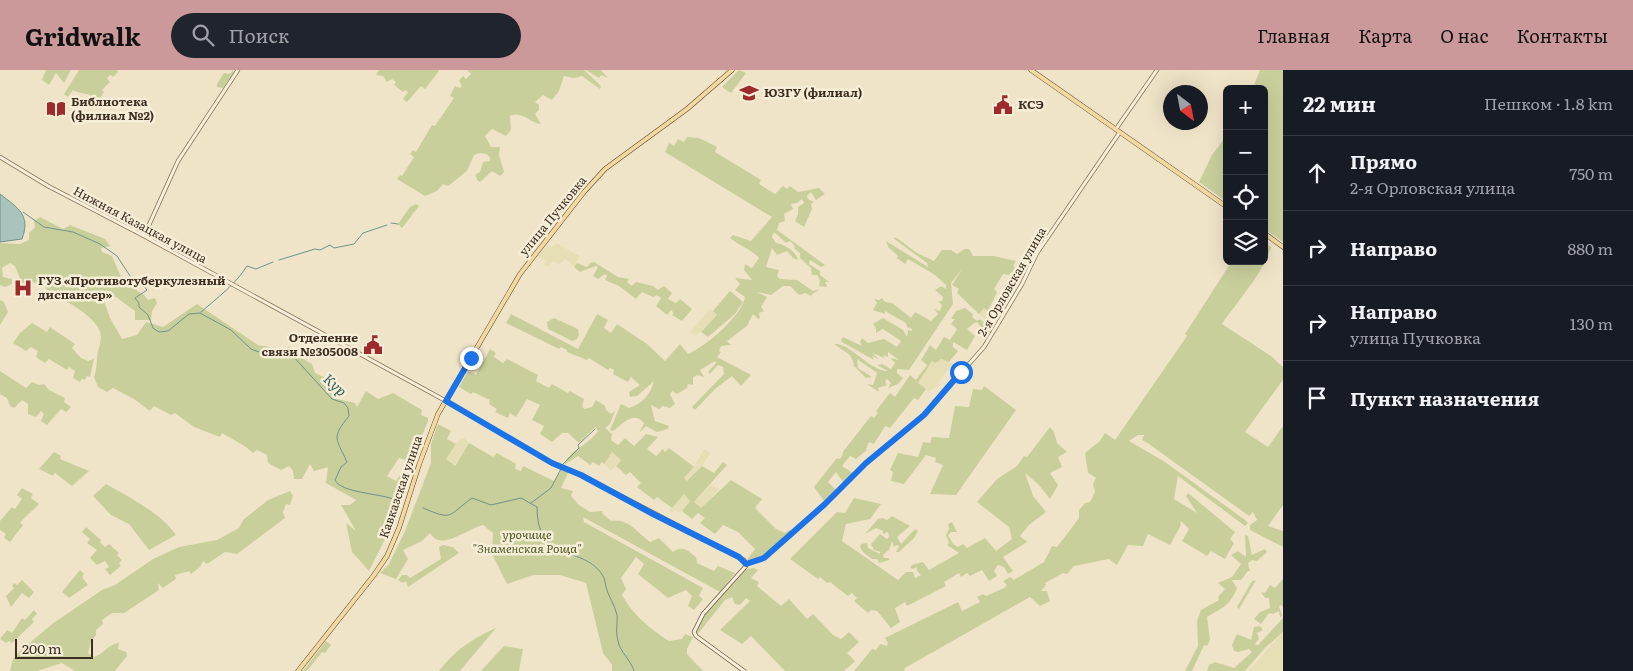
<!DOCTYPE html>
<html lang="ru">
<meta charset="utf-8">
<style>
:root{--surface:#171b24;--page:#20242c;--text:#f1f3f6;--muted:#9ea1a6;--line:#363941;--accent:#cc999b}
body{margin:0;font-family:Literata,serif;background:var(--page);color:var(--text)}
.controls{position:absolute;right:15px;top:15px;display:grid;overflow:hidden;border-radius:8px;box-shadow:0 5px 20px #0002}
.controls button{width:45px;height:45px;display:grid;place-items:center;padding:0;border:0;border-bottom:1px solid var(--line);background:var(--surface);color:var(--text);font:25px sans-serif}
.compass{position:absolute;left:1163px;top:15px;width:45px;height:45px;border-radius:50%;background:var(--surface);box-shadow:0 5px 20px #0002;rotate:148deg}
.scale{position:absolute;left:15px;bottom:12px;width:78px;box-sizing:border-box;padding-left:5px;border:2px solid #3d2e20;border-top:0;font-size:14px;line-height:18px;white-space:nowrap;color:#3d2e20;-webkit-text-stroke:4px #f7eed8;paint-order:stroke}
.stop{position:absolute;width:15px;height:15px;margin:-11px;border:4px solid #1a73e8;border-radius:50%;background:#fff}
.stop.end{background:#1a73e8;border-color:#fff;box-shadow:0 1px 5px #0008}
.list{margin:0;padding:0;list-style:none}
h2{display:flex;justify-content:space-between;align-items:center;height:65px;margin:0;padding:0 20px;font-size:21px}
h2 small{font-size:16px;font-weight:400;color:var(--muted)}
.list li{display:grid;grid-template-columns:32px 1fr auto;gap:15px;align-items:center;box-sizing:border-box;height:75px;padding:0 20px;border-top:1px solid var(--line)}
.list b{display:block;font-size:19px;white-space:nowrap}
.list p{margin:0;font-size:16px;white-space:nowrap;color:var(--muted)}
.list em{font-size:16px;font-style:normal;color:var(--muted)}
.icon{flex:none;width:28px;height:28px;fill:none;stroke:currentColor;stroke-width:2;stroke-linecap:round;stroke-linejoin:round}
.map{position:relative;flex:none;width:1283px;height:601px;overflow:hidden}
header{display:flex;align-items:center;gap:30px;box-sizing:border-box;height:70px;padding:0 25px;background:var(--accent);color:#111}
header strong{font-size:24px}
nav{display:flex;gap:28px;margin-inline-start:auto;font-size:18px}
.search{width:350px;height:45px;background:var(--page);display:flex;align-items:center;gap:12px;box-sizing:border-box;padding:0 18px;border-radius:28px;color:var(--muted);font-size:19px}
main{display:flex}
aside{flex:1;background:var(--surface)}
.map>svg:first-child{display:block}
</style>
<header>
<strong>Gridwalk</strong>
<div class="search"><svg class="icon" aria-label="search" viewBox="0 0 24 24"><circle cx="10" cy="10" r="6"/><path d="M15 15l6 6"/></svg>Поиск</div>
<nav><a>Главная</a><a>Карта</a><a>О нас</a><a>Контакты</a></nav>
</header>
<main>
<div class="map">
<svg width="1283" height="601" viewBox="0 0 1283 601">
<rect width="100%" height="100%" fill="#f0e4c8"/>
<!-- farmland -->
<path fill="#e6deb5" d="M 556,173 L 580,186 L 574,197 L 565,189 L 560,194 L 552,191 L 548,197 L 544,195 L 546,191 L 538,187 L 548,175 L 552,177 Z
M 984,238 L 993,245 L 989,252 L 979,244 Z
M 710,239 L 718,245 L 695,266 L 690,262 Z
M 941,289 L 953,294 L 938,312 L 940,314 L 929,322 L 917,313 L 932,291 Z
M 464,368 L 469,373 L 454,396 L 452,395 L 446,389 L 459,370 Z
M 704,379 L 710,383 L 701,398 L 687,412 L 684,409 L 694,397 Z
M 612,382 L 621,390 L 611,401 L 604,394 Z
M 711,415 L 719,419 L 701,439 L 693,433 Z
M 684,424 L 690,430 L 680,443 L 675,440 L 672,443 L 669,441 Z
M 1283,562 L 1283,601 L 1248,601 Z"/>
<!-- green -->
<path fill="#c9cf9b" d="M 46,0 L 71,0 L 64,13 L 56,3 L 49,15 L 42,10 Z
M 79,0 L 117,0 L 118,2 L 113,7 L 110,5 L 107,8 L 110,12 L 102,20 L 104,22 L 97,33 L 92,30 L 94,27 C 87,22 81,25 73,20 L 68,27 L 64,24 Z
M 233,0 L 234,3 L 223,18 L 217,17 L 217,14 L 224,3 L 230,4 Z
M 379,0 L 438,0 L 439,1 L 425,19 L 421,16 L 407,32 L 403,29 L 408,22 L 405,20 L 403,22 L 394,15 L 396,12 L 392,9 L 387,12 L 383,6 L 376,5 Z
M 467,0 L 584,0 L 601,16 L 600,19 L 582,6 L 574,8 L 564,6 L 559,21 L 552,30 L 543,25 L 535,32 L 539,35 L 539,40 L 535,44 L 541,54 C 530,53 522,40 510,46 L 511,60 L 506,66 L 492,59 L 485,66 L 491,77 L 500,77 L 499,85 L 504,102 L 500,106 L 492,101 L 480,112 L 478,111 L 475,105 L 480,102 L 483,92 L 490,91 L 490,88 L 487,84 L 479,83 L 474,85 L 467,101 L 448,116 L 443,114 L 437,121 L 425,126 L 397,109 L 400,105 L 402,106 L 414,87 L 410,84 L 413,80 L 416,82 L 432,55 L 435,56 L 454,28 L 450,26 L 455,16 L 460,18 L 462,16 L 459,11 L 463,6 L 466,9 L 471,4 Z
M 586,0 L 601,0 L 608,8 L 601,5 L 599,8 Z
M 739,0 L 746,3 L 731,23 L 722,17 Z
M 1260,0 L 1283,0 L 1283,172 L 1264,159 L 1264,19 L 1243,19 L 1254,15 Z
M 1227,65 L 1227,132 L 1199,112 L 1212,85 Z
M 687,67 L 699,68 L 717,77 L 715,82 L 761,110 L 759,114 L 775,124 L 783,116 L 787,119 L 790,116 L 798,122 L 819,118 L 825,124 L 816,130 L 811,122 L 807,126 L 808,129 L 814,132 L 811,134 L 812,139 L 804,157 L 795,151 L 798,144 L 798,137 L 804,133 L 802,129 L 797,133 L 791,134 L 793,139 L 784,144 L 785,151 L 779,153 L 777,160 L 825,195 L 821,197 L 810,190 L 809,194 L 820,201 L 820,205 L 829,212 L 825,212 L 827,217 L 819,216 L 820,210 L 817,205 L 812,205 L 811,198 L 800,188 L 800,183 L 794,178 L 795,176 L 790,171 L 786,173 L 774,162 L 772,167 L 776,173 C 784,174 796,181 798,190 L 793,188 L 787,181 L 777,185 L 772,178 L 766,197 L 779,200 L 777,206 L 780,209 L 797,210 L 813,221 L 820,219 L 811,225 L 813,227 L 805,223 L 799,225 L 790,216 L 783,216 L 771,225 L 757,222 L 767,227 L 761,237 L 764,241 L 759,243 L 760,248 L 758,249 L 753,244 L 747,256 L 727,271 L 731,275 L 721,276 L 719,281 L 721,282 L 717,287 L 751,305 L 741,316 L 732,306 L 715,319 L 695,340 L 692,337 L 724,304 L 723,297 L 718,295 L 710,304 L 708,302 L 716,293 L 715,291 L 700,300 L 704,307 L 698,305 L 693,307 L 693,315 L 688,314 L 687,318 L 677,324 L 672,321 L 670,324 L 675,334 L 670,338 L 663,336 L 659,339 L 651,335 L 655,351 L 669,356 L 668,359 L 657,362 L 646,356 L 639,363 L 644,353 C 633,340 623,354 613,361 L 610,360 L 621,334 L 629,338 C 643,333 650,325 654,311 L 637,326 L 630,327 L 629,322 L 640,315 L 631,307 L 628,312 L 613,304 L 614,300 L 610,298 L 608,300 L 589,288 L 587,290 L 567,282 L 567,280 L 561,277 L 559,279 L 506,253 L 511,244 L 578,279 L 597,244 L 608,250 L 604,258 L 611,263 L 617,254 L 647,274 L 665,291 L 680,274 L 688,284 C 705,277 742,246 745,227 L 735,220 L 740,214 L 735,208 L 752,210 L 744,200 L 745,194 L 752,198 L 759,188 C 755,182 737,174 730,168 L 733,165 L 751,171 L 772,147 L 665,82 L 669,73 L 674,76 L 678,69 L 684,72 Z
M 416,134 L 419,136 L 402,158 L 398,154 L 410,137 Z
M 40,147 L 63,159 L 70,155 L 105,169 L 110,176 L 101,178 L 102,182 L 112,186 L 121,207 L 137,215 L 137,221 L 143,224 L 148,230 L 155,228 L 157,233 L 152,241 L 151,250 L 135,250 L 135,241 L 116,227 L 102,225 L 110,248 L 122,269 L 137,265 L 146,252 L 163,257 L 197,234 L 258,275 L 288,280 L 312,294 L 315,303 L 337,313 L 337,317 L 332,321 L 337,329 L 355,333 L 357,337 L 366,321 L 378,329 L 393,323 L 422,340 L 421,345 L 428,348 L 428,351 L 417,378 L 406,390 L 399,388 L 387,406 L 396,411 L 415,384 L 389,461 L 369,501 L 352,482 L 346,453 L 356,461 L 341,435 L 350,435 L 356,430 L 326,413 L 328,397 L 314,401 L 310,394 L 302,409 L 294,409 L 293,401 L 289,396 L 281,400 L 268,393 L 267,385 L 257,380 L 253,383 L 246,377 L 222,363 L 220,367 L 194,357 L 175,343 L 171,345 L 154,336 L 150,341 L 134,329 L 113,318 L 107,322 L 98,317 L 94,307 C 98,296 96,290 98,281 C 99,276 101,272 101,266 C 100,247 61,229 47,220 L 43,212 L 22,213 L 15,196 L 10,193 L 2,198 L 3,207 L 12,209 L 12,214 L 5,217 L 0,215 L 0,173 L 20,174 L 29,170 L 29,163 L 35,157 L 34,151 Z
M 893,168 L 897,168 L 917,183 L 934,191 L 942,180 L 951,180 L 957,184 L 965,179 L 969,179 L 973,186 L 994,186 L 1016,191 L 1013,196 L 1018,200 L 1015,204 L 1011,202 L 1009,205 L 1003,204 L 994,219 L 997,222 L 988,241 L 984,238 L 979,244 L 957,223 L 959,219 L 952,215 L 962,199 L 951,213 L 953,234 L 909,300 L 897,299 L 897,303 L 903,308 L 898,314 L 888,318 L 891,313 L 887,309 L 885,312 L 887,315 L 878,318 L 879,322 L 867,314 L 873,315 L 877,303 L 857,289 L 858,298 L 872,307 L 866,308 L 853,295 L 854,294 L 850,285 L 834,274 C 850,272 869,301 888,301 L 877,295 L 882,294 L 891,299 L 895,293 L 890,288 L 899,290 L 888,282 L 888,287 L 883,285 L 885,288 L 872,283 L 879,289 L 872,286 L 874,290 L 842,272 L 841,270 L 843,267 L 862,276 L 860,272 L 862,268 L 868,273 L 884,269 L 897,277 L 901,271 L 883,259 L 876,263 L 876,258 L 873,254 L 883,248 L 903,260 L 907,267 L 908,260 L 912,261 L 911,258 L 907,257 L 906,253 L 885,241 L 885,244 L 873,240 L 877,233 L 874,229 L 879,230 L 882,228 L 885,232 L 892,233 L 911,248 L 915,242 L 931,251 L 938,244 L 934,239 L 940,241 L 942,235 L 938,231 L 942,231 L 943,227 L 935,220 L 941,216 L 946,219 L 946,215 L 935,205 L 908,189 L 905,194 L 897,188 L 898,186 L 888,177 L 886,171 L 928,197 L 927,193 Z
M 1264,172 L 1271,177 C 1264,202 1237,232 1222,254 L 1271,286 L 1283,297 L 1283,310 L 1245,362 L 1268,377 L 1283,356 L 1283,435 L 1268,456 L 1283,461 L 1283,477 L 1250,460 L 1250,455 L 1257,450 L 1253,442 L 1249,446 L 1149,374 L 1142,370 L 1144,365 L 1138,365 L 1129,371 L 1165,392 L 1245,450 L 1248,453 L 1245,456 L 1178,406 L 1174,429 L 1197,443 L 1186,426 L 1188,423 L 1235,462 L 1230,469 L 1234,473 L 1225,489 L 1211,481 L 1207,486 L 1182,471 L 1189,459 L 1181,451 L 1180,457 L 1170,475 L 1148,464 L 1143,476 L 1128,475 L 1117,495 L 1109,489 L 1074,496 L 1067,504 L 1063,503 L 1045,513 L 1046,515 L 1041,521 L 1047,521 L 1050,531 L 1040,536 L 1030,527 L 905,598 L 904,601 L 854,601 L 872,579 L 876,580 L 880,574 L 887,576 L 888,573 L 885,568 L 958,532 L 962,541 L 980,532 L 977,527 L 983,524 L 986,526 L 1004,518 L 1007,515 L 1003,511 L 1010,507 L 1014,510 L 1044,492 L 1052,476 L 1057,477 L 1079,448 L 1079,440 L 1085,433 L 1090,432 L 1095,422 L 1093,414 L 1096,408 L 1088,403 L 1085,383 L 1100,371 L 1105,363 L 1115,370 L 1187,266 L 1185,264 L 1232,191 L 1264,191 Z
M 594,192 L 618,207 L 629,209 L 627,212 L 632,216 L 636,212 L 653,216 L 658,220 L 664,216 L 672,223 L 668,229 L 676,233 L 680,229 L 692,239 L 682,251 L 672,245 L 674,243 L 671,240 L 667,245 L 656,236 L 661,228 L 657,225 L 653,227 L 642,222 L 636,229 L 619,216 L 605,210 L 607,206 L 605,204 L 598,209 L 593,206 L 598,197 L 596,196 L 580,202 L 574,197 L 577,193 L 587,197 L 590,193 Z
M 730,221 L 743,232 L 735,244 L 708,267 L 701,262 L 717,245 L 713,241 Z
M 0,230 L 4,232 L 8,242 L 0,255 Z
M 965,238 L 973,244 L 972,247 L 977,251 L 980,249 L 992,260 L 986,270 L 979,262 L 983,260 L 977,252 L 974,253 L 967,259 L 975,266 L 967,280 L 953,272 L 953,277 L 958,281 L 949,292 L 941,289 L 936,293 L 932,291 L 918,313 L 926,319 L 918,330 L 914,328 L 890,358 L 885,356 L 874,374 L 869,372 L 866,379 L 867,380 L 856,389 L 850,386 L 842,396 L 853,403 L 844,413 L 836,402 L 828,412 L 836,420 L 814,441 L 824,431 L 814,417 L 837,388 L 840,389 L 843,384 L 842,383 L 871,346 L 874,348 L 878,343 L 876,341 L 890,323 L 895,327 L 910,305 L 916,310 L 927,295 L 921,290 L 930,275 L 936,280 L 944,267 L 950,270 L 957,259 L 951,254 L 955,249 L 951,249 L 956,241 Z
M 554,248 L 578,259 L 579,265 L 577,269 L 572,271 L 548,259 L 547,252 Z
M 32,253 L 47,262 L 50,257 L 75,274 L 72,278 L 81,288 L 88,291 L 94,289 L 90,307 L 87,306 L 85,310 L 82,309 L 80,312 L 73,308 L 75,301 L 69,297 L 67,300 L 49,289 L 45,293 L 36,287 L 38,281 L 31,277 L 26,281 L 13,273 L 20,263 Z
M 490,279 L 496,283 L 494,287 L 503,293 L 507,289 L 538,305 L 536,311 L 549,318 L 552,314 L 568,323 L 570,321 L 584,329 L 582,337 L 585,339 L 592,337 L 596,330 L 605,336 L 606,340 L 611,344 L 615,341 L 610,354 L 605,358 L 612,364 L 611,370 L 618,375 L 625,368 L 634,376 L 646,364 L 658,367 L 647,379 L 656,386 L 663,379 L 665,382 L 669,378 L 694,397 L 684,408 L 687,411 L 702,396 L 714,403 L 723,392 L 727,395 L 694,432 L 701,438 L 731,410 L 762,429 L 755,438 L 776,459 L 785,463 L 791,459 L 790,461 L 762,487 L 753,491 L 747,490 L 755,479 L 738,462 L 723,455 L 715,464 L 700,453 L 705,448 L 698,443 L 692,449 L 682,441 L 690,431 L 684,424 L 672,438 L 657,427 L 654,430 L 637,417 L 641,413 L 630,402 L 626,405 L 616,396 L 621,390 L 612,382 L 604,394 L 602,392 L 599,396 L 593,392 L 590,395 L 578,386 L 564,395 C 569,380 590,374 598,361 L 595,357 L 579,373 L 568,363 L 562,363 L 552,372 L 540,364 L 544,356 L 532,350 L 540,335 L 527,329 L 516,347 L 510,343 L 508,348 L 495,342 L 497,339 L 489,334 L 490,330 L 473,322 L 471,324 L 459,317 L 468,301 L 476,305 Z
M 0,301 L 26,318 L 32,312 L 39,315 L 44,314 L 49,320 L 65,328 L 64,332 L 71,337 L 66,342 L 61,339 L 47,355 L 41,351 L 44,344 L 41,341 L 36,347 L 28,344 L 28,334 L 22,330 L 14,338 L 10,336 L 7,328 L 0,324 Z
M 984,316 L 1016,340 L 956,425 L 930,424 L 943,395 L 935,392 L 936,388 L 926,385 L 904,414 L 891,411 L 893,402 L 890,400 L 898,383 L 918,387 L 923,372 L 930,373 L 932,367 L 949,368 L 955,336 L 969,337 L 973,319 L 982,320 Z
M 438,354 L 451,361 L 447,369 L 456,374 L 446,389 L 455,396 L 469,373 L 493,387 L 497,383 L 516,394 L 515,399 L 521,401 L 523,396 L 554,411 L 560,403 L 559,397 L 569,401 L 561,418 L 573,421 L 571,426 L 579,435 L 590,442 L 603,441 L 602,443 L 611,451 C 629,448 637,463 650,472 L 659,468 L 673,482 C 683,475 688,481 696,487 L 697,493 L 714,501 L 718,496 L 735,503 L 720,522 L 583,447 L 584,452 L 703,518 L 699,526 L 703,529 L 694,540 L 688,536 L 692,526 L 686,520 L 668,528 L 638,504 L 644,494 L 636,487 L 621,508 L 626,519 L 622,525 C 634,546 649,558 669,571 L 682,569 L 685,564 L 693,567 L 687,579 L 687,584 L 703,601 L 612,601 L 612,595 L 603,583 L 586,513 L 560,505 L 533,505 L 507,514 L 492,484 L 493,463 L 483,455 C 466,459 441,482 430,463 L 422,471 L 403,480 L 408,489 L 396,509 L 380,503 L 389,494 L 405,461 L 431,393 L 431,374 Z
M 1050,357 L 1054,362 L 1057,373 L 1067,382 L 1058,387 L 1062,397 L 1050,403 L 1058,415 L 1050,429 L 1038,414 L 1025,403 L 1033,426 L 1046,442 L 1029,455 L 1020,466 L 1027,472 L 1003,487 L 1013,501 L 1008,504 L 1004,497 L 998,495 L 994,501 L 997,506 L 989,511 L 982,500 L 970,506 L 967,503 L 961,507 L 959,503 L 944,512 L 946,516 L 907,536 L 905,532 L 895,538 L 900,552 L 891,558 L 877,541 L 871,540 L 868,543 L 854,531 L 857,528 L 852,523 L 848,526 L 830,512 L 827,513 L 820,507 L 818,509 L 790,489 L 837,442 L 845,443 L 854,428 L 881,434 L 870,449 L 846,454 L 842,471 L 898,510 L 906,502 L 913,502 L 915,508 L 921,505 L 917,501 L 917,497 L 913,499 L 910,498 L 912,495 L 923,492 L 929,500 L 959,483 L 947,475 L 949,473 L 946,465 L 949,459 L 948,454 L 952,452 L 957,462 L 951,462 L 948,465 L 953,474 L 958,477 L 963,474 L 967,478 L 985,468 L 996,481 L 1012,469 L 1009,457 L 977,432 L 997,409 L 1017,396 L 1024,386 L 1027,387 Z
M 54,382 L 61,386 L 60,389 L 89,401 L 72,416 L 55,403 L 53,406 L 39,399 Z
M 106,414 C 130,428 160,442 176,465 L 149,480 L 129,454 L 111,445 L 93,426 Z
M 22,418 L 33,424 L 31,428 L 39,434 C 33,441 25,446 20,453 L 23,455 L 10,472 L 4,468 L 6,464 L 0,460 L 0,451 L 12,437 L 15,439 L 22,429 L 17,425 Z
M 290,421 L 293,426 L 290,435 L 286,434 L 283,442 L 285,448 L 237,484 L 225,482 L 207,494 L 203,491 L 200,497 L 191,504 L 189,501 L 175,505 L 176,509 L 163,518 L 158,513 L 159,520 L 124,543 L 112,543 L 102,550 L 103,554 L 96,560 L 96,565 L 91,571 L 88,583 L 94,587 C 104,584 108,574 119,573 L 118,579 L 126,582 L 127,586 L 115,601 L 75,601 L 62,593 L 37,601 L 10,601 L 13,589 L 19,582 L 52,554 L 102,520 L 115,515 L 153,489 L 179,477 L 217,470 L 239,458 L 243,450 L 268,430 Z
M 892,446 L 910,456 L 897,467 L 901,474 L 915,459 L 918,461 L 914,468 L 899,482 L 896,482 L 899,476 L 897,475 L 894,477 L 892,471 L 889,480 L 883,485 L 884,488 L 889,488 L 889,490 L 879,493 L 877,489 L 872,489 L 863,482 L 860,477 L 861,474 L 867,473 L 868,478 L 880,484 L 880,482 L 874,480 L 871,474 L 880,464 L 887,469 L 889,467 L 888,462 L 883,464 L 883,461 L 876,458 L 865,464 L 878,449 L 882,448 L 887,450 Z
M 86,457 L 101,470 L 100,472 L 105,477 L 109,474 L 119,483 L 117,485 L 122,490 L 119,493 L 121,496 L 110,505 L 105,499 L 109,497 L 105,491 L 97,495 L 90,488 L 97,480 L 87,473 L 90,469 L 82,462 Z
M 1245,465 L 1248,466 L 1252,485 L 1265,479 L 1267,482 L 1257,491 L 1252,490 L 1248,493 L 1250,501 L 1248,501 L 1241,510 L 1232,510 L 1237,518 C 1230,536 1222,538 1207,547 L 1210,570 L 1207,576 L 1204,575 L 1192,601 L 1185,601 L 1198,576 L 1197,551 L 1201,540 L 1219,530 L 1218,527 L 1225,519 L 1218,513 L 1232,507 L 1241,494 L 1231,485 L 1238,481 L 1246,487 Z
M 443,475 L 453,477 L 459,483 L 408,517 L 406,511 L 403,513 L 398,510 L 402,505 L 407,505 L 410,508 L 441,489 L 439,477 Z
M 753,498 L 758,500 L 751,508 L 759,512 L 757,516 L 781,536 L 789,529 L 807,549 L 813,544 L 833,565 L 841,569 L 849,562 L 859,572 L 847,583 L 855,591 L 844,601 L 785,601 L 751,566 L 742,574 L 720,560 L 750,531 L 746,528 L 740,535 L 735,534 L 732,527 L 725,530 L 697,565 L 695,562 C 705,538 727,519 744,500 Z
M 80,500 L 84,504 L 82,507 L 88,515 L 69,528 L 62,522 Z
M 1283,509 L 1283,537 L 1281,535 L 1279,536 L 1282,546 L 1280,547 L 1279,541 L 1273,544 L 1269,543 L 1261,554 L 1254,549 L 1260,542 L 1270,538 L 1269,528 L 1265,528 L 1261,522 L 1265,523 L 1270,515 L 1275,518 Z
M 22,510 L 34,522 L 29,528 L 22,523 L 11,537 L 6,526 L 14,518 L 12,516 L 14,513 L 17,515 Z
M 1256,510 L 1239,539 L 1237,537 L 1252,511 Z
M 34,540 L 37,544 L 32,549 L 34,552 L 12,573 L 9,571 L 6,573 L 0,569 L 7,560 L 12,563 L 22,548 L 25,550 Z
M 1283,548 L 1283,562 L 1265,578 L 1245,601 L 1207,601 L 1209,595 L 1215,592 L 1234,598 L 1252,582 L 1249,579 L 1238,582 L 1234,581 L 1232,575 L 1237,564 L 1251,570 L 1254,557 L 1260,556 L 1263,560 L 1257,563 L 1259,569 L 1255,574 L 1258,575 Z
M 496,558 L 460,601 L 439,601 C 455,580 472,569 496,558 Z
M 326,571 L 331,575 L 325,583 L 322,582 L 307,601 L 303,601 Z
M 504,576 L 523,579 L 519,601 L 481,601 Z"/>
<!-- water -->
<path fill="#a9c4bc" stroke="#6f938a" d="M 0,124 C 18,138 31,145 22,169 L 0,172 Z"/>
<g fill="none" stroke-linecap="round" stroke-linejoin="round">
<!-- stream -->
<path stroke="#6f938a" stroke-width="1" d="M 23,142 L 44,157 L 73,162 L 100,174 L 117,186 L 132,209 L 143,215 L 147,220 L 135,228 L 139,233 L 139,237 L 148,245 L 153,258 L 159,262 L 168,261 L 189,244 L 200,243 L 231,260 L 251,279 L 259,282 L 290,278 L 292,285 L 332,329 L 344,333 L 348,338 L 349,346 C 331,368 336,368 347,392 L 341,397 L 335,410 C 341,423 378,423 393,429
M 391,153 L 398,154
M 279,190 L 315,179 L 320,180 L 330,175 L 334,178 L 354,174 L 363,163 L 387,155
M 201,242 C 217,228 236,214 247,196 L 256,199 L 273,192
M 562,395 L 579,378 L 578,375 L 595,359
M 531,433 L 551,418 L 561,399
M 423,438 C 454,451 447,446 472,428 L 491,435 L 521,428 L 537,437 C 537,495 584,474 603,506 C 605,509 605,513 606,517 C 608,526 615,535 617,545 C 618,553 615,560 618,571 C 620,582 631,590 634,601"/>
<!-- tertiary casing -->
<g stroke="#8d765c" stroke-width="4.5">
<path id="tertiary" d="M 1116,59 L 1157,0
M 0,87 L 48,116 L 144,166 L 446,331
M 144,166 L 178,91 L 238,0
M 746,494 L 764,488 L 825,434 L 866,393 L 924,345 L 984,277 L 1022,214 L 1037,183 L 1120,62"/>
</g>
<!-- secondary casing -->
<g stroke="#6f573f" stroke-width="4.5">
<path id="secondary" d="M 446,331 L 552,393 L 581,405 L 744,490 L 746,496 L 703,544 L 694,562 L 696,566 L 744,601"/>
</g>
<!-- primary casing -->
<g stroke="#5b4430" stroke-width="5">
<path id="primary" d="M 1031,0 L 1227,137
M 1264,163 L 1283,177
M 298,601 L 374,505 L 387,486 L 399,458 L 419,395 L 438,344 L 520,204 L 584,122 L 605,99 L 687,39 L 732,0"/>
</g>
<!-- tertiary -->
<use href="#tertiary" stroke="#faf1dc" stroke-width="3"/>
<!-- secondary -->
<use href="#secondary" stroke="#faf1dc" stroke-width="3"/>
<!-- primary -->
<use href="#primary" stroke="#f3d9a0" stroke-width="4"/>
</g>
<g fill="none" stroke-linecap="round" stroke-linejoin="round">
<!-- route -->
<path stroke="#1a73e8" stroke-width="6" d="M 471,288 L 446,331 L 552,393 L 581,405 L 653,444 L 739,487 L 746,494 L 764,488 L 825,434 L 866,393 L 924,345 L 961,302"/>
</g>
<!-- icons -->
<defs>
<g id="university-bare" transform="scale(1.5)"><path d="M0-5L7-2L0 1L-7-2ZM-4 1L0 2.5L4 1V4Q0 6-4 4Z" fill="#9e2a2b" stroke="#f7eed8" stroke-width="2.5" paint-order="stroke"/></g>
<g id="civic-bare" transform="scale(1.5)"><path d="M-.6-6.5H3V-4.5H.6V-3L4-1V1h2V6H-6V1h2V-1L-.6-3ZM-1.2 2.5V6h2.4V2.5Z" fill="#9e2a2b" stroke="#f7eed8" stroke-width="2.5" paint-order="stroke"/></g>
<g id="library-bare" transform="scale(1.5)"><path d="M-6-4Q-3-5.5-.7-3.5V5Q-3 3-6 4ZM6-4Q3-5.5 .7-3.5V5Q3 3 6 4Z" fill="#9e2a2b" stroke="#f7eed8" stroke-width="2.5" paint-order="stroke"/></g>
<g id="hospital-bare" transform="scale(1.5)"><path d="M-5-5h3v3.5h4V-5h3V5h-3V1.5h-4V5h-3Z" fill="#9e2a2b" stroke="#f7eed8" stroke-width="2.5" paint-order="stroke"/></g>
</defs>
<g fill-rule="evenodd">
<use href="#university-bare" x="749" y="23"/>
<use href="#civic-bare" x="1003" y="35"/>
<use href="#library-bare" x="56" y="39"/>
<use href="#hospital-bare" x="23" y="218"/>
<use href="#civic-bare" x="373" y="275"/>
</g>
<g text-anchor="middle" stroke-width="5" stroke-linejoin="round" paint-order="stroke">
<!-- poi labels -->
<g font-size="12" font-weight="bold" fill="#3d2e20" stroke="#f7eed8" text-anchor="start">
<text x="764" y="27">ЮЗГУ (филиал)</text>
<text x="71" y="36">Библиотека<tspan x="71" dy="14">(филиал №2)</tspan></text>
<text x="1018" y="39">КСЭ</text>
<text x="38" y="215">ГУЗ «Противотуберкулезный<tspan x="38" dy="14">диспансер»</tspan></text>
<text x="358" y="272" text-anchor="end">Отделение<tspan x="358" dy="14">связи №305008</tspan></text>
</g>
<!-- street labels -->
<g font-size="12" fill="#3d2e20" stroke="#f7eed8">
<text transform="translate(553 146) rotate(-51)" y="4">улица Пучковка</text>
<text transform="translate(140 155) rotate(28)" y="4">Нижняя Казацкая улица</text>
<text transform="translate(1012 212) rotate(-60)" y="4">2-я Орловская улица</text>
<text transform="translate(401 417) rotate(-71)" y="4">Кавказская улица</text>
</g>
<!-- park labels -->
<g font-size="12" font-style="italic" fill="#4d5a26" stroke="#f7eed8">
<text x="527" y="469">урочище<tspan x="527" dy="14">"Знаменская Роща"</tspan></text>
</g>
<!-- water labels -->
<g font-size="14" font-style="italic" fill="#2f5d5a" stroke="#f7eed8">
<text transform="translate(335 315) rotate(42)" y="5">Кур</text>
</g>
</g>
</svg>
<div class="controls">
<button>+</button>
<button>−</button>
<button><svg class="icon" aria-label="locate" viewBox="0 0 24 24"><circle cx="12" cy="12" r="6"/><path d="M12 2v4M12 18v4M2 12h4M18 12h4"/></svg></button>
<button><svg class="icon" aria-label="layers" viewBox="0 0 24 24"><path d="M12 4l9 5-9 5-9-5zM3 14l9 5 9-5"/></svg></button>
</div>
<svg class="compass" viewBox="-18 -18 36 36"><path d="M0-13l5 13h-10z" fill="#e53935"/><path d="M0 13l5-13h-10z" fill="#9ea1a6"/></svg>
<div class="scale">200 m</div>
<div class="stop" style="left:961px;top:302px"></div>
<div class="stop end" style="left:471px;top:288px"></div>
</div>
<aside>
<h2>22 мин<small>Пешком · 1.8 km</small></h2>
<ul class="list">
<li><svg class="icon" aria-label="ahead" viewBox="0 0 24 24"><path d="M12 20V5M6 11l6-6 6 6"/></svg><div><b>Прямо</b><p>2-я Орловская улица</p></div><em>750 m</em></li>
<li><svg class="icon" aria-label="right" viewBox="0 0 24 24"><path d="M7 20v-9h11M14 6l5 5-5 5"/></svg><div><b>Направо</b></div><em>880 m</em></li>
<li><svg class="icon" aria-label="right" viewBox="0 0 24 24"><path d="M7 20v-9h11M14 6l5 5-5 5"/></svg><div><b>Направо</b><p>улица Пучковка</p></div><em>130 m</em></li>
<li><svg class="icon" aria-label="arrive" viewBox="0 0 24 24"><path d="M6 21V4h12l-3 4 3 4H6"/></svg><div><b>Пункт назначения</b></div></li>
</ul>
</aside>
</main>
